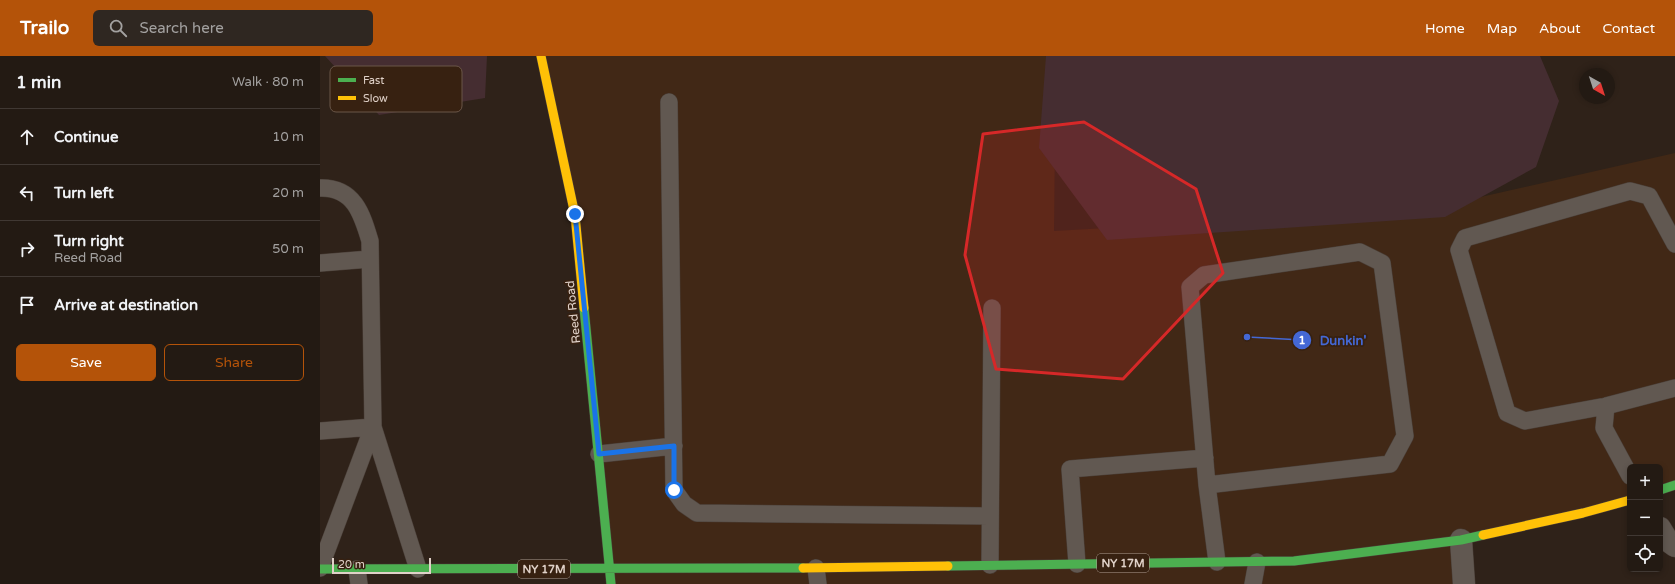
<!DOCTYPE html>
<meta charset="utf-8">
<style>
:root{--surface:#231a13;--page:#2f2721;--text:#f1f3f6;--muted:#a3a1a0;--line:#403833;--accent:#b45309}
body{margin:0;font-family:"Varela Round",sans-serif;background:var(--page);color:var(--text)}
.controls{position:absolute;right:12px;bottom:12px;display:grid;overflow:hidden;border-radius:6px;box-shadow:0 2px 6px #0003}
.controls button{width:36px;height:36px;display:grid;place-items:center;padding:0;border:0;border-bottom:1px solid var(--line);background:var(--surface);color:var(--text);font:20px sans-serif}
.compass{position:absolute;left:1259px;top:12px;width:36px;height:36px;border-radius:50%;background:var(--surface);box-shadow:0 2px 6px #0003;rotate:141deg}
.scale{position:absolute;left:12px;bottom:10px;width:99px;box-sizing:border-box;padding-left:4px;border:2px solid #e0d1c8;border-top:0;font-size:11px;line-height:14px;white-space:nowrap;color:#e0d1c8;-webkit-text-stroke:3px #372111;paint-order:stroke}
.stop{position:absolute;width:12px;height:12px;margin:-9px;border:3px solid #1a73e8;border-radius:50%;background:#fff}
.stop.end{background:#1a73e8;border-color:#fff;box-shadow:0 1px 4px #0008}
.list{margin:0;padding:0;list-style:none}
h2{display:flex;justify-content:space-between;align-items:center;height:52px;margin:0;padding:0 16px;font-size:17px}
h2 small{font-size:13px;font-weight:400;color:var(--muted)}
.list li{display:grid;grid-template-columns:26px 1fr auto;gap:12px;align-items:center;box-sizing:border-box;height:56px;padding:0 16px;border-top:1px solid var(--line)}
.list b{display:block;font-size:15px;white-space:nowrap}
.list p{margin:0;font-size:13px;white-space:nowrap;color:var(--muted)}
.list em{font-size:13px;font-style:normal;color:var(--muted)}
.actions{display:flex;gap:8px;padding:12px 16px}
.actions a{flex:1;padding:9px 0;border:1px solid var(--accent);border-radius:6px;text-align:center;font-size:14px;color:var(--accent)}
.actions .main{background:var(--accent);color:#fff}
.icon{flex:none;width:22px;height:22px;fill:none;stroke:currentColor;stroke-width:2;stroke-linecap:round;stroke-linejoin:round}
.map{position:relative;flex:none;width:1355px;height:528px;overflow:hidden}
header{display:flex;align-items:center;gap:24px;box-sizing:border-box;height:56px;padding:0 20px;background:var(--accent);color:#fff}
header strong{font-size:19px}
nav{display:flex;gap:22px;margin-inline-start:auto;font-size:14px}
.search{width:280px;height:36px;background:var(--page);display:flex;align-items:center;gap:10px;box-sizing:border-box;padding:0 14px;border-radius:6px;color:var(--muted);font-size:15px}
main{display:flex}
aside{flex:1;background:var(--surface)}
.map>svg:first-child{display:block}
</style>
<header>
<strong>Trailo</strong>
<div class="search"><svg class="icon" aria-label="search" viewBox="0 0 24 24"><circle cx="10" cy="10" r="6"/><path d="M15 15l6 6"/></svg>Search here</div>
<nav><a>Home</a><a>Map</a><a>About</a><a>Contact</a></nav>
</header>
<main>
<aside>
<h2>1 min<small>Walk · 80 m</small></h2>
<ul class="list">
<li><svg class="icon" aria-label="ahead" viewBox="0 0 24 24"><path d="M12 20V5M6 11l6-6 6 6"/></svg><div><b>Continue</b></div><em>10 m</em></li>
<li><svg class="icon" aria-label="left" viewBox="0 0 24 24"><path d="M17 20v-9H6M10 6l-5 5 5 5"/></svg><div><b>Turn left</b></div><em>20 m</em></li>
<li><svg class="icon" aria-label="right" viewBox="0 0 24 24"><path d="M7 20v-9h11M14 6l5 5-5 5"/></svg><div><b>Turn right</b><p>Reed Road</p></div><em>50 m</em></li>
<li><svg class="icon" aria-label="arrive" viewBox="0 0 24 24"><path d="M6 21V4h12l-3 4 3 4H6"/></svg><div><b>Arrive at destination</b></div></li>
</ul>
<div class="actions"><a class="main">Save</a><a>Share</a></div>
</aside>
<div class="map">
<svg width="1355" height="528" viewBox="0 0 1355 528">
<rect width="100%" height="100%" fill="#2f2219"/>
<!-- built -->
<path fill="#412816" d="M 221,0 L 736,0 L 734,175 L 1103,154 L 1355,97 L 1355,425 L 1340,431 L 1340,411 L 1310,411 L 1310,441 L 1141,484 L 1144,528 L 291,528 L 255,159 Z"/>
<!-- green -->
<path fill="#452d31" d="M 5,0 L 167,0 L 165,42 L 59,59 Z
M 726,0 L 1220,0 L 1239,45 L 1216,111 L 1125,161 L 787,184 L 719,92 Z"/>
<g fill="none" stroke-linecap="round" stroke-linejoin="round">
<!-- lane casing -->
<g stroke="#4a3f38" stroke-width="18">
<path id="lane" d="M 349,46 L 354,434 L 364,448 L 377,457 L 670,460
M 0,132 C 34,131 42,158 50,185 L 53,371 L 98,513
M 1355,188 L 1329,140 L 1310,135 L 1145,182 L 1139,194 L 1187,357 L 1205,365 L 1286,350 L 1355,332
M 0,207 L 50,203
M 1286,350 L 1284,372 L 1310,420
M 0,375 L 53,371
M 279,398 L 354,390
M 887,429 L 1070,408 L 1085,380 L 1062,207 L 1040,196 L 884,219 L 870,231 L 887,429 L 897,506
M 757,508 L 750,413 L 885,402
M 670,509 L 672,252
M 0,512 L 53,371
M 496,512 L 498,528
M 37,513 L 39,528
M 933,528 L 937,506"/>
</g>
<!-- street casing -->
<g stroke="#4a3f38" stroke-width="23">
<path id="street" d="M 1340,472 L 1348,485 L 1355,490
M 1141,484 L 1144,528"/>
</g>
<!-- fast casing -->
<g stroke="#4a3f38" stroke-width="10">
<path id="fast" d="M 264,252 L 291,528
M 1340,434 L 1355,429
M 628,510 L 974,505 L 1141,484 L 1163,479
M 0,513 L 483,512"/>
</g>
<!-- slow casing -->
<g stroke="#4a3f38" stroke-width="10">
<path id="slow" d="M 221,0 L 255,159 L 264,252
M 1163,479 L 1263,457 L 1310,444
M 483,512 L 628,510"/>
</g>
<!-- lane -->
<use href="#lane" stroke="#615851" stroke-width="17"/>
<!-- street -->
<use href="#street" stroke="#615851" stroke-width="22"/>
<!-- fast -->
<use href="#fast" stroke="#4caf50" stroke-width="9"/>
<!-- slow -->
<use href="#slow" stroke="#ffc107" stroke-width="9"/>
</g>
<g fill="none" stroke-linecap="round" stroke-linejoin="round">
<!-- route -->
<path stroke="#1a73e8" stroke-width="5" d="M 255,158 L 279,398 L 354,390 L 354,434"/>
</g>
<!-- marked area -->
<path fill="#d62828" fill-opacity="0.2" stroke="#d62828" stroke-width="3" stroke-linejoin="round" d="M 764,66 L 876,133 L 903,217 L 803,323 L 676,313 L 645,199 L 663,78 Z"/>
<g text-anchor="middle" stroke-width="3.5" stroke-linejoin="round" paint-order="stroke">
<!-- shield labels -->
<g fill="#372111" stroke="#ad9c91" stroke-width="1">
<rect x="777" y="498" width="52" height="18" rx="3"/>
<rect x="198" y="504" width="52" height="18" rx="3"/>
</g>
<g font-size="11" font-weight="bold" fill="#e0d1c8">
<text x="803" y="511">NY 17M</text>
<text x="224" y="517">NY 17M</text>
</g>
<!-- street labels -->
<g font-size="12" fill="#e0d1c8" stroke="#372111">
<text transform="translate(253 256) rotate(-96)" y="4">Reed Road</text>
</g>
</g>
<!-- legend -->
<rect x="10" y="10" width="132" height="46" rx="6" fill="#372111" stroke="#6a5648" stroke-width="1"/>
<rect x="18" y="22" width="18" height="4" fill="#4caf50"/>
<rect x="18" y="40" width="18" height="4" fill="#ffc107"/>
<g font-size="11" fill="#e0d1c8">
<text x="43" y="28">Fast</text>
<text x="43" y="46">Slow</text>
</g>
<!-- callouts -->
<path fill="none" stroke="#4468d5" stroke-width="1.5" d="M927 281L982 284"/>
<g fill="#4468d5" stroke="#372111" stroke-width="1.5">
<circle cx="927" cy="281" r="4"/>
<circle cx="982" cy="284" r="10"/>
</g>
<g font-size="12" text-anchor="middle" font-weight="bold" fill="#fff">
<text x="982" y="288">1</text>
</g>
<g font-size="13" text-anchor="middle" font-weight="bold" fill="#4468d5" stroke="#372111" stroke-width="3.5" stroke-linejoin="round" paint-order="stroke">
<text x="1023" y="289">Dunkin'</text>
</g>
</svg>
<div class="controls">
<button>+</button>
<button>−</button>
<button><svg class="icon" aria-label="locate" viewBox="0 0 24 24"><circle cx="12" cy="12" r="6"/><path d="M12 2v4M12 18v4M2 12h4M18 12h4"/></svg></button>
</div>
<svg class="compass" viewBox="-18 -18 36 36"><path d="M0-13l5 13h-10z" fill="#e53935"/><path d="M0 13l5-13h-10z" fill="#a3a1a0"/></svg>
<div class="scale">20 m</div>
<div class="stop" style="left:354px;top:434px"></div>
<div class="stop end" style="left:255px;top:158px"></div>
</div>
</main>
